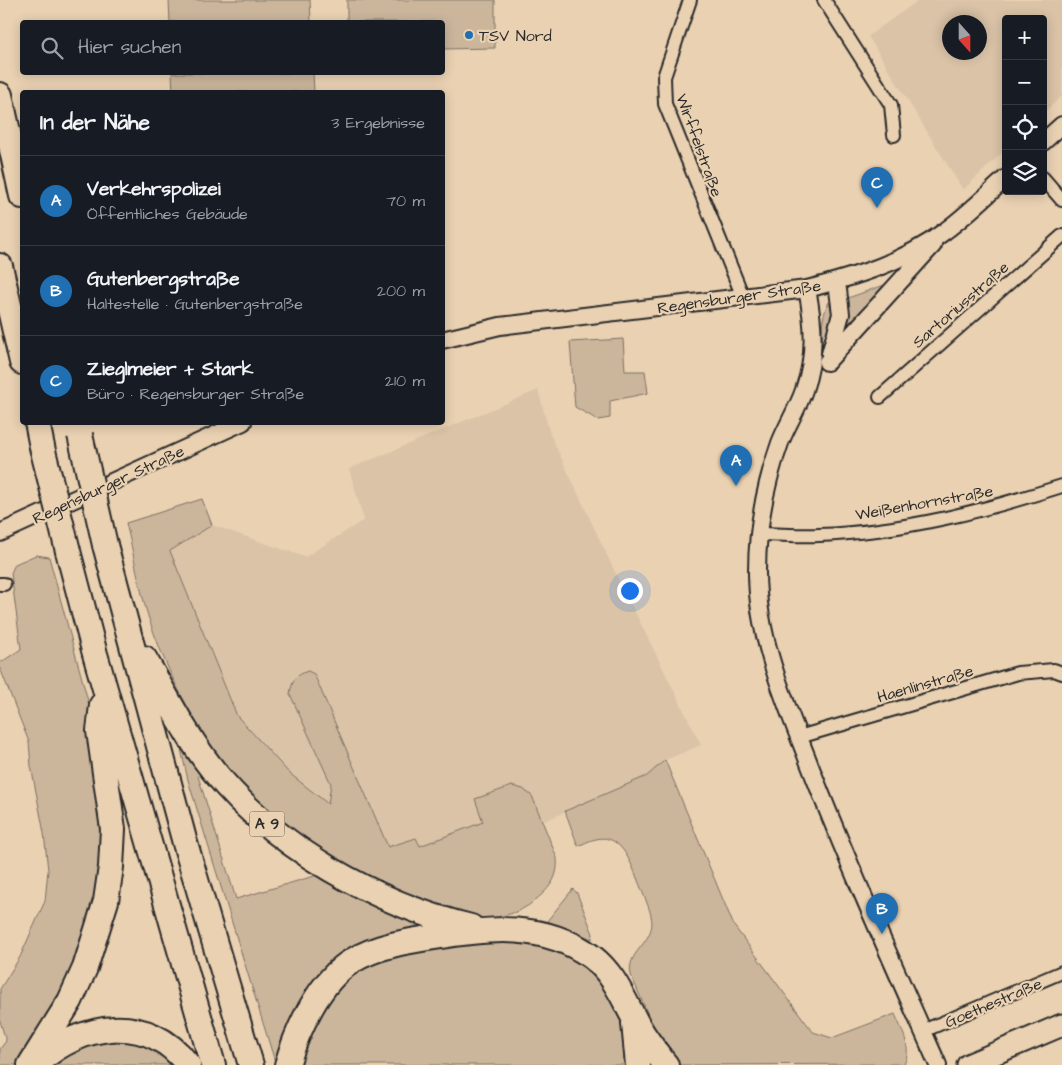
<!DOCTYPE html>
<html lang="de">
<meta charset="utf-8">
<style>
:root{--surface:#171b24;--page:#242831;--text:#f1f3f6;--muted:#9ea1a6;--line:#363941;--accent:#1f6fb2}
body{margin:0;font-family:"Architects Daughter",sans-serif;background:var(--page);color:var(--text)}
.controls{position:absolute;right:15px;top:15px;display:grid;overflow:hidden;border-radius:5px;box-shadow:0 2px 12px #0003}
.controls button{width:45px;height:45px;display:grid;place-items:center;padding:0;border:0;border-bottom:1px solid var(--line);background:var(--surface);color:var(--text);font:25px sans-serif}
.compass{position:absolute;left:942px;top:15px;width:45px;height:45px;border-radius:50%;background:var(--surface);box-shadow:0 2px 12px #0003;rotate:159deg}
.you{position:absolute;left:629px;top:590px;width:18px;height:18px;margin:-12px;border:4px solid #fff;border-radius:50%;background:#1a73e8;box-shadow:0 0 0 8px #1a73e833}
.badge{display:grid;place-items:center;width:32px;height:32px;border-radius:50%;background:var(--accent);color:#fff;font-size:16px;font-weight:700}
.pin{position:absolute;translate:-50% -41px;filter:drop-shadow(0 1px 2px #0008)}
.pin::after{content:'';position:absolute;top:26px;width:18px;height:15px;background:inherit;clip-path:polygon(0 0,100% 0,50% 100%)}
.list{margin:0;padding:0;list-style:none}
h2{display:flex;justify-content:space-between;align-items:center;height:65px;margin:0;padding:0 20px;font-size:21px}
h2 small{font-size:16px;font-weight:400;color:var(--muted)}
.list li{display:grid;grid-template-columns:32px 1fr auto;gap:15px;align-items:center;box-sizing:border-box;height:90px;padding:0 20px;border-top:1px solid var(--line)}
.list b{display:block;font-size:19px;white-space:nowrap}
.list p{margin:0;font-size:16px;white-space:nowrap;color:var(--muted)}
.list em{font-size:16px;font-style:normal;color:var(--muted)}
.icon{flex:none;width:28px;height:28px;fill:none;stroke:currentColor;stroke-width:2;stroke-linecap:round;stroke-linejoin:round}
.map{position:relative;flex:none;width:1062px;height:1065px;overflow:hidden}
.search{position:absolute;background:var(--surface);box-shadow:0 2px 12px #0003;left:20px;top:20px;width:425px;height:55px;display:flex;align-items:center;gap:12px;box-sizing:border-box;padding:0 18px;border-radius:5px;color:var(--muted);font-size:19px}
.panel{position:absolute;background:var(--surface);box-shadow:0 2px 12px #0003;left:20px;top:90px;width:425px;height:335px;border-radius:5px}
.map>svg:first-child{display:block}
</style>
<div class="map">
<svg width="1062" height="1065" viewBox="0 0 1062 1065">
<rect width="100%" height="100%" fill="#ead1b2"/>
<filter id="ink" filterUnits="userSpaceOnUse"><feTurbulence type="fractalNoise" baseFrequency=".02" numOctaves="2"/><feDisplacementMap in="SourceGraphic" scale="10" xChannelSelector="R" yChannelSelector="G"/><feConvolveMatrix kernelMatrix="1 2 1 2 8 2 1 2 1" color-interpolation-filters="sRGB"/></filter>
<g filter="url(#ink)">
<!-- built -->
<path fill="#dac3a7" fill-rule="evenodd" d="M 919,0 L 1062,0 L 1062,96 L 1043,113 L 1043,19 L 1006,19 L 1006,149 L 963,190 L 868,36 ZM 950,22 L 980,22 L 980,52 L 950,52 Z
M 538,390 L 550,434 L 613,568 L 701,745 L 665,760 L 647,776 L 542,822 L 392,856 L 289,773 L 237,716 L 170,551 L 212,525 L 305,557 L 364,520 L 349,469 Z"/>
<!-- green -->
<path fill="#cbb69c" stroke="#7b7064" d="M 169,0 L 310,0 L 311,22 L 170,22 Z
M 347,0 L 495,0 L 495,48 L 443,49 L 442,22 L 347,22 Z
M 172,73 L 313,73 L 314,92 L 173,92 Z
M 887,284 L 847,328 L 848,298 Z
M 829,302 C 836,318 828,334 823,350 C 821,335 821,316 829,302 Z
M 623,339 L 625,371 L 645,371 L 648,393 L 610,401 L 610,418 L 598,420 L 575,407 L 570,342 Z
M 202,499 L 212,525 L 170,551 L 237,716 L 289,773 L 328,804 L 331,784 L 290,694 C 292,681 295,675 308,671 L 314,674 L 388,847 L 416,838 L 420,846 L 483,822 L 475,799 L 512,786 L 523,789 L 532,796 L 557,858 C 559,879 548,890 533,902 C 514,917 489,920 465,916 C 456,914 446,909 437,905 C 389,888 320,855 281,822 C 267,810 253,796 241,782 C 199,736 169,678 149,619 C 139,588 134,555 126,523 Z
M 36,555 L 49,557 L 88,701 L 99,759 L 106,854 L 77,972 L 19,1065 L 0,1065 L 0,1049 L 6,1041 L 0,1021 L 0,989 L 20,957 L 45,901 L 48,870 L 44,833 L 31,766 L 29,742 L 0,668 L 0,663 L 21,649 L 11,573 L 15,564 Z
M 175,723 L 209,772 L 198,776 L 236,899 L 328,872 L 441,928 L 368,946 L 276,1065 L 188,780 Z
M 665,760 L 734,926 L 813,1032 L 832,1038 L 895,1014 C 901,1029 913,1048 904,1064 L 676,1065 L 662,1047 L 631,975 C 626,953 650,945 652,924 C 652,912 645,899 641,888 C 633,869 623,832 596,839 C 590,840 583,844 578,846 L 565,811 L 647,776 Z
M 573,889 L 577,893 L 593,934 L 592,939 L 547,921 Z
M 486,942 C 538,943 583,950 611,1000 C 615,1008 622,1018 624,1027 C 628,1039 628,1053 630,1065 L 298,1065 L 300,1049 L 326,1000 L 357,969 L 401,951 Z
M 101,1039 L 150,1043 L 178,1065 L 48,1065 L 59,1055 Z"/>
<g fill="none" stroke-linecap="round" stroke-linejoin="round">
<!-- minor casing -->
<g stroke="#2b2b2b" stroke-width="16">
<path id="minor" d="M 690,0 L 664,77 L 665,104 L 743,297
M 824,0 L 891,105 L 894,135
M 1043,178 L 1062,200
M 880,397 L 1062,236
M 758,534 C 779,534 799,536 819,535 C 902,532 984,511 1062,486
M 0,584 L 4,584
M 799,737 L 1018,673 L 1054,670 L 1062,673
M 923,1031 L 1062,972"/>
</g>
<!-- tertiary casing -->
<g stroke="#2b2b2b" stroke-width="20">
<path id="tertiary" d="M 1043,142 L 1062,125
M 807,289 C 814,324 816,356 804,390 C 798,408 787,425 780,443 C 765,485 757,527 757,572 C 757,636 784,699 807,758 C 847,862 893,964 938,1065
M 442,340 L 500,326 L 807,289 C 854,277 905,262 945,231 C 967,215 986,196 1006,178
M 830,354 L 841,314 L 837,282
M 827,362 L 933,245
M 0,533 L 243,422"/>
</g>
<!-- primary casing -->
<g stroke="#2b2b2b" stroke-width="25">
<path id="primary" d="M 968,1065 L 1062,1025"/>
</g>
<!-- motorway casing -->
<g stroke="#2b2b2b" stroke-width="28">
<path id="motorway" d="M 0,95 L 22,196
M 0,266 L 22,362
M 37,422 L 42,447
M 105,545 L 185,843 L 251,1065
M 68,551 L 95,654 L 213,1065
M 144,658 C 166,695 186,736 213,770 C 274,847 377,904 471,927
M 634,1023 L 638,1065
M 36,1064 C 80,1023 148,1011 188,1065
M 30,1065 L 70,1001 L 85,968 L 106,901 L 111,867 L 113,829 L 99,731 L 102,705
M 287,1065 C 297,1030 320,980 352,961 C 376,946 408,941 435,937 C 489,928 545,922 592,957 C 613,973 622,996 634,1018 C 642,1035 655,1051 666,1065"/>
</g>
<!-- minor -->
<use href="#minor" stroke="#ead1b2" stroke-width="12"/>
<!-- tertiary -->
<use href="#tertiary" stroke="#ead1b2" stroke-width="16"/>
<!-- primary -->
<use href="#primary" stroke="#ead1b2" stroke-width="21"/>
<!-- motorway -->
<use href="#motorway" stroke="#ead1b2" stroke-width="24"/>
<!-- motorway-bridge casing -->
<g stroke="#2b2b2b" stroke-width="28" stroke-linecap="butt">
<path id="motorway-bridge" d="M 80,435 L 105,545
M 42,447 L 68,551"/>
</g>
<!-- motorway-bridge -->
<use href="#motorway-bridge" stroke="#ead1b2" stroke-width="24"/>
</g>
</g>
<!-- markers -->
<circle fill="#1f6fb2" stroke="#ead1b2" stroke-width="2" cx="469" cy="35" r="5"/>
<g text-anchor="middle" stroke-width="4.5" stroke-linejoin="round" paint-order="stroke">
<!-- shield labels -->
<rect fill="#ead1b2" stroke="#645d54" stroke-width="1" x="249.5" y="811.5" width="35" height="25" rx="4"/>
<g font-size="15" font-weight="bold" fill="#2b2b2b">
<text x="267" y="829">A 9</text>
</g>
<!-- poi labels -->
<g font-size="16" fill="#2b2b2b" stroke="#ead1b2" text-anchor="start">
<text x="479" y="41">TSV Nord</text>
</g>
<!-- street labels -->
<g font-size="16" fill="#2b2b2b" stroke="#ead1b2">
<text transform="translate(700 145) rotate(70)" y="6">Wirffelstraße</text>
<text transform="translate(739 296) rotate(-8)" y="6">Regensburger Straße</text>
<text transform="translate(960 304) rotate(-41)" y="6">Sartoriusstraße</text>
<text transform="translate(108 484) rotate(-25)" y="6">Regensburger Straße</text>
<text transform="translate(924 502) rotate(-10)" y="6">Weißenhornstraße</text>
<text transform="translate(925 683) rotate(-16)" y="6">Haenlinstraße</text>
<text transform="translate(993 1002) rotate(-23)" y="6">Goethestraße</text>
</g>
</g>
</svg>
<div class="controls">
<button>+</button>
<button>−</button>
<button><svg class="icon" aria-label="locate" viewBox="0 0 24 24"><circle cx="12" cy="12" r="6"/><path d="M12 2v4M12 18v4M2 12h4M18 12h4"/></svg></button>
<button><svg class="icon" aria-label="layers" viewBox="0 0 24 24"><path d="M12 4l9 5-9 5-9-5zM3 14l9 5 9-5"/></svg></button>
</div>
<svg class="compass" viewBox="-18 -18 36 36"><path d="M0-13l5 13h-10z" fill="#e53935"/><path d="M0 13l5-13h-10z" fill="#9ea1a6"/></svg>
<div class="you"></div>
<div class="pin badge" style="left:736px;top:486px">A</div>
<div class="pin badge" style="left:882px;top:934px">B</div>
<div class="pin badge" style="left:877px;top:208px">C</div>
<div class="search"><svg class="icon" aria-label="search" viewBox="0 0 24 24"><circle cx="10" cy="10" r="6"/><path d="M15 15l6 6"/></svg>Hier suchen</div>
<section class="panel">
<h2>In der Nähe<small>3 Ergebnisse</small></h2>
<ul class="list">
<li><span class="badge">A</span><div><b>Verkehrspolizei</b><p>Öffentliches Gebäude</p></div><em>70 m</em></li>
<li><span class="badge">B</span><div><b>Gutenbergstraße</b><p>Haltestelle · Gutenbergstraße</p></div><em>200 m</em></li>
<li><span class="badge">C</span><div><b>Zieglmeier + Stark</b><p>Büro · Regensburger Straße</p></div><em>210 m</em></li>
</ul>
</section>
</div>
